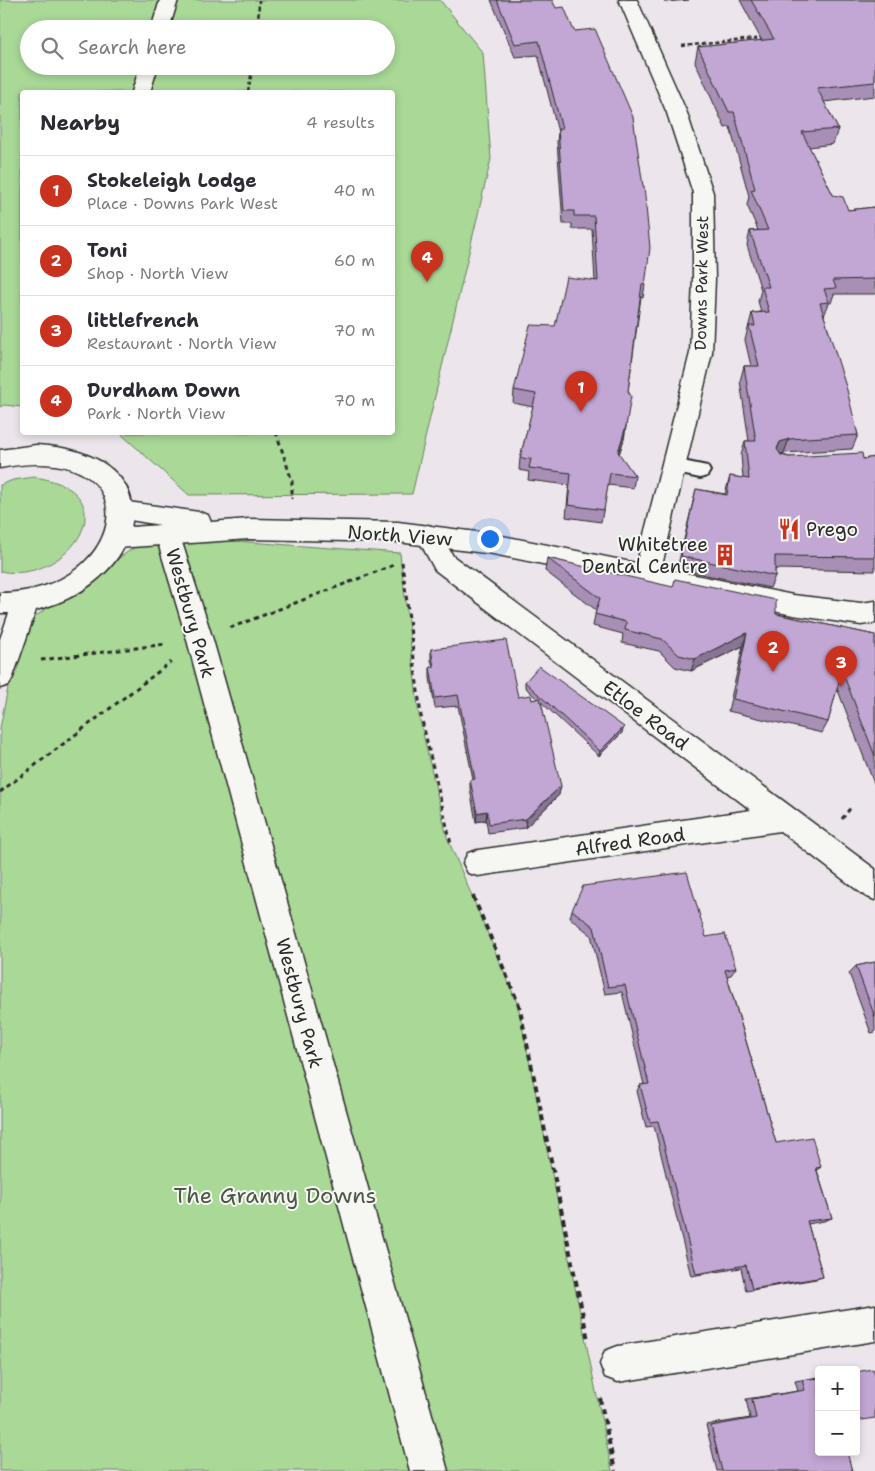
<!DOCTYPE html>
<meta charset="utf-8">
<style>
:root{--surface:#fff;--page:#f2f2f3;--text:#2b2b33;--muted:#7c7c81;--line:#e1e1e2;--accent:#c8321e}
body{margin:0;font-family:"Shantell Sans",sans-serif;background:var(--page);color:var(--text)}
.controls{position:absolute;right:15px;bottom:15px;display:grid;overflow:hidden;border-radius:5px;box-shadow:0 2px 8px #0003}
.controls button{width:45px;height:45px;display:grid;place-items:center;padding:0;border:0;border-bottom:1px solid var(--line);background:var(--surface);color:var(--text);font:25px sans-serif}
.you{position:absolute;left:489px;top:538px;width:18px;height:18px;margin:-12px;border:4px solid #fff;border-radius:50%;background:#1a73e8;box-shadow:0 0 0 8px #1a73e833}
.badge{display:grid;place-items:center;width:32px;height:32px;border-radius:50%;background:var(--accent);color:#fff;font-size:16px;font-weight:700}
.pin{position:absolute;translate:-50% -41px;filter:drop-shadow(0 1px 2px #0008)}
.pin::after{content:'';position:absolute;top:26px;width:18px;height:15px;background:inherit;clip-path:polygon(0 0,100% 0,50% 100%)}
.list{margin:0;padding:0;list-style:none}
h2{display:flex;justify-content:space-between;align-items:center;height:65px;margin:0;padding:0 20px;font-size:21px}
h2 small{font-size:16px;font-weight:400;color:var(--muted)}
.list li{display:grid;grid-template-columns:32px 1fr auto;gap:15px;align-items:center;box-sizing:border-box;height:70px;padding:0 20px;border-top:1px solid var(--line)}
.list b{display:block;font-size:19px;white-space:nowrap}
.list p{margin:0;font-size:16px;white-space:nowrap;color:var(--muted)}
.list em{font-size:16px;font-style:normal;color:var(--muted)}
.icon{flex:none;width:28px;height:28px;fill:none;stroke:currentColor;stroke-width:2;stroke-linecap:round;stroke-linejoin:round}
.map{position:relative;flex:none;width:875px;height:1471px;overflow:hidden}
.search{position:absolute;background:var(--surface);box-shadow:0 2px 8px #0003;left:20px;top:20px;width:375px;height:55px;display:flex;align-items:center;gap:12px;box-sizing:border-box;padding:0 18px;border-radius:28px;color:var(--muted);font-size:19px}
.panel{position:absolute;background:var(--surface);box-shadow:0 2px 8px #0003;left:20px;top:90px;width:375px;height:345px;border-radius:5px}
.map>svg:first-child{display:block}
</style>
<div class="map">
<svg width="875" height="1471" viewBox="0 0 875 1471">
<rect width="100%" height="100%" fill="#ece6ec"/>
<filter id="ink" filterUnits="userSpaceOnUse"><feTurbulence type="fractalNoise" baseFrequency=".02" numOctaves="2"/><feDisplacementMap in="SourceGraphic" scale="10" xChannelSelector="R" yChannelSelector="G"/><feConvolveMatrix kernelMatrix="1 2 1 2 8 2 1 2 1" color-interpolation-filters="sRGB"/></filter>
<g filter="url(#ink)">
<!-- green -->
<path fill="#a9d897" stroke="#6a8261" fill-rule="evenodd" d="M 0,0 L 440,0 L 483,53 L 491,159 L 412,494 L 189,495 L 120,433 L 392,432 L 392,92 L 22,92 L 22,407 L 4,405 L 0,407 ZM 29,29 L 386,29 L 386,66 L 29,66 Z
M 34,477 C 134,491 68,586 0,571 L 0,485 L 13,480 Z
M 152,535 L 400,553 L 419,716 L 447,837 L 518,1005 L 612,1471 L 0,1471 L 0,728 L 20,627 Z"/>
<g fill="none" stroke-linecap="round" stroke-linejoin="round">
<!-- lane casing -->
<g stroke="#2b2b2b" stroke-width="4">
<path id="lane" d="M 673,459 L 707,466 L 710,471 L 707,476 L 700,478 L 666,471 L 663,466 L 666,461 Z"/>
</g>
<!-- street casing -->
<g stroke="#2b2b2b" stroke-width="3">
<path id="street" d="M 619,0 L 637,0 L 687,113 L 713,193 L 715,279 L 712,353 L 660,574 L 656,581 L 647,584 L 638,581 L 634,574 L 690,353 L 693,279 L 693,193 L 667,113 Z
M 428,525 L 437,528 L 453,556 L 875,869 L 875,900 L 865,896 L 780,831 L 478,876 L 468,873 L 463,863 L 468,853 L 478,850 L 751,810 L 435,570 L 416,535 L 419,528 Z
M 168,526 L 177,529 L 180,536 L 213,640 L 448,1471 L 410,1471 L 187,640 L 156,536 L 159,529 Z
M 875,1305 L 875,1341 L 618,1382 L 605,1377 L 600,1364 L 605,1351 L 618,1346 Z"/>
</g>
<!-- secondary casing -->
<g stroke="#2b2b2b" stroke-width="3">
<path id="secondary" d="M 121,501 L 199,512 L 208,515 L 211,522 L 249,519 L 398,522 L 493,534 L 793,595 L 861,603 L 875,601 L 875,623 L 861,625 L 793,615 L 493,554 L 398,542 L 249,539 L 117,548 L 108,545 L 105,538 L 108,531 L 117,528 L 160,525 L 112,517 L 109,510 L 112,503 Z"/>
</g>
<!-- primary casing -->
<g stroke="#2b2b2b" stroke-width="3">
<path id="primary" d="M 160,0 L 178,0 L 169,29 L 151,29 Z
M 140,66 L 158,66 L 150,92 L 132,92 Z
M 36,445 C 178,452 151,581 36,610 L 13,677 L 9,685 L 0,688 L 0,639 L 9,613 L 0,613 L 0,593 C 131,592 155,437 0,468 L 0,450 Z"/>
</g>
<!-- path-far2 -->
<path stroke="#2b2b2b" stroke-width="2.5" stroke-dasharray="4 2.5" stroke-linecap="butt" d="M 258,29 L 259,0
M 682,46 L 765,38
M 248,92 L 253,66"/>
<!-- path-far1 -->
<path stroke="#2b2b2b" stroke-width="3" stroke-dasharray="4.5 4" stroke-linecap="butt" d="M 276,432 L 292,481 L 292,499
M 402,562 L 421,716 L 451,844
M 230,628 L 394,565
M 41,660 L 167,644
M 0,792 L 171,662
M 842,819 L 852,806"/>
<!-- path -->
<path stroke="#2b2b2b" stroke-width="4" stroke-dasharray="6 4.5" stroke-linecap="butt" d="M 473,896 L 519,1005 L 588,1340
M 600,1398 L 615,1471"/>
<!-- lane -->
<use href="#lane" fill="#f6f6f2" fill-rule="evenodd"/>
<!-- street -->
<use href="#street" fill="#f6f6f2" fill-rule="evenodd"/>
<!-- secondary -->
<use href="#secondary" fill="#f6f6f2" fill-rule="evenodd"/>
<!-- primary -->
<use href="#primary" fill="#f6f6f2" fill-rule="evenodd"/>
</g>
<!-- wall -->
<path fill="#a78fb5" stroke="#2b2b2b" d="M 491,0 L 552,0 L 645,285 L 643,298 L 641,297 L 628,391 L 626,426 L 624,439 L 619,454 L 635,476 L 633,488 L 608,485 L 601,522 L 566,517 L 569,485 L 528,480 L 529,472 L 519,470 L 520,458 L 533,407 L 513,403 L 514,390 L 555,326 L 595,281 L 592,229 L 572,229 L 572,224 L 563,224 L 557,142 L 558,132 L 538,55 L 515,57 Z
M 664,0 L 689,0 L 665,2 Z
M 740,0 L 875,0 L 875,96 L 824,102 L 838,129 L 833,144 L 809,147 L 833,195 L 848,210 L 875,207 L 875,294 L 834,294 L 831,303 L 829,303 L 824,316 L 858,435 L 852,449 L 784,453 L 781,454 L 789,457 L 863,459 L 875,457 L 875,571 L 775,569 L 775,576 L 770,588 L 677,569 L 696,489 L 725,494 L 730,476 L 743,478 L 741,455 L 745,441 L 749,441 L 740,381 L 744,366 L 751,366 L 745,340 L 752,313 L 761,312 L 758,301 L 761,290 L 747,245 L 750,231 L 758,230 L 747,205 L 749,196 L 730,127 L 725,128 L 695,62 L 698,47 L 762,41 Z
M 547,558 L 776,614 L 875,635 L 875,786 L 837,688 L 828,722 L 822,733 L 728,711 L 743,646 L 691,671 L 675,667 L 659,651 L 622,643 L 623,634 L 593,626 L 596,610 L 545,571 Z
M 431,649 L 518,697 L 532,700 L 537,699 L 525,687 L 525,682 L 622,733 L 599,756 L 541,702 L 559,795 L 525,828 L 488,833 L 486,820 L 476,822 L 470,789 L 470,780 L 473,779 L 458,706 L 435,708 L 430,678 L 430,667 L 433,667 L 431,660 Z
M 572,910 L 706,937 L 736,968 L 731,975 L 727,976 L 776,1143 L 821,1167 L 817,1170 L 832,1218 L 824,1221 L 808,1224 L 823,1277 L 816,1279 L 746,1291 L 741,1268 L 691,1276 L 654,1126 L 646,1127 L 637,1091 L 640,1085 L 644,1085 L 622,992 L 605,994 L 591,935 L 570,918 Z
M 875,962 L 875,1032 L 871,1033 L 849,973 L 856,966 Z
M 819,1377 L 852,1471 L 717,1471 L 706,1425 L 750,1418 L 746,1399 L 798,1391 L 795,1381 Z"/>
<!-- shaded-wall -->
<path fill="#887494" stroke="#2b2b2b" d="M 626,426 L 624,439 L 616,464 L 618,452 Z
M 789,439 L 784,453 L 775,456 L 772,463 L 780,442 Z
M 747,633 L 743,646 L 691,671 L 695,659 Z
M 624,727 L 622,733 L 599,756 L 600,751 Z
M 561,786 L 559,795 L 525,828 L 526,819 Z
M 487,811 L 486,820 L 476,822 L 477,813 Z"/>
<!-- building -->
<path fill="#c2a6d3" stroke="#2b2b2b" d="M 497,0 L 552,0 L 556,8 L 564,7 L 574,31 L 595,29 L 633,117 L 643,186 L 644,186 L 650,248 L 645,285 L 642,284 L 628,391 L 631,396 L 626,426 L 618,452 L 635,476 L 610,473 L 604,510 L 568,505 L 571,473 L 529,468 L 531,459 L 520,458 L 536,394 L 514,390 L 530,325 L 555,326 L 566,277 L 598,281 L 594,216 L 574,216 L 574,211 L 564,211 L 558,129 L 562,129 L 539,41 L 515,44 Z
M 751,0 L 875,0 L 875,82 L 817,88 L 838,129 L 802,132 L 833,195 L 843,197 L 848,210 L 875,207 L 875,279 L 833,280 L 836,288 L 824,289 L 829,302 L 820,303 L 847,390 L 858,435 L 789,439 L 780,442 L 777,449 L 781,455 L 789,457 L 862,453 L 863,459 L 875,457 L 875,557 L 775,556 L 775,576 L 681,556 L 696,489 L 727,495 L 730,476 L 749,479 L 745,441 L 756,441 L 744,366 L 759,366 L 749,326 L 755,326 L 752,313 L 769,312 L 762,287 L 769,287 L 750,231 L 768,230 L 751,190 L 755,189 L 734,112 L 729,112 L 698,47 L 774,39 Z
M 547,558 L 673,587 L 675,579 L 776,600 L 776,614 L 875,635 L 875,756 L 842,671 L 828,722 L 733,699 L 747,633 L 695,659 L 679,655 L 662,639 L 625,630 L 626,622 L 595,614 L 600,598 Z
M 506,640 L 518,697 L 531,695 L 532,700 L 540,698 L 561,786 L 526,819 L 489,824 L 487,811 L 477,813 L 470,780 L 475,779 L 458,695 L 435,698 L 430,667 L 434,667 L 431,649 Z
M 539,666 L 624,727 L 600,751 L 525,682 Z
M 687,872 L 706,937 L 725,934 L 736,968 L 725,970 L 776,1143 L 812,1137 L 821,1167 L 816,1168 L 832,1218 L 807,1221 L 823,1277 L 752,1289 L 746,1265 L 696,1274 L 658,1121 L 650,1122 L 640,1085 L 649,1084 L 625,985 L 608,987 L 594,927 L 572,910 L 583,886 Z
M 875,962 L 875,1017 L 856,966 Z
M 873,1369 L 874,1372 L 875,1372 L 875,1418 L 856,1421 L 856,1372 Z
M 819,1378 L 819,1452 L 847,1452 L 852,1471 L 722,1471 L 711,1426 L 756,1418 L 752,1399 L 805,1390 L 802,1380 Z"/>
</g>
<!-- icons -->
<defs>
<g id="restaurant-bare" transform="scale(1.725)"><path d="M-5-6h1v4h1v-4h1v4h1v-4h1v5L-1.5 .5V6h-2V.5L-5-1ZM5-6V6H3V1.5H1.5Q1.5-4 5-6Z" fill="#c8321e" stroke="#f6f6f2" stroke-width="2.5" paint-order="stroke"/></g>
<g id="building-bare" transform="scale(1.725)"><path d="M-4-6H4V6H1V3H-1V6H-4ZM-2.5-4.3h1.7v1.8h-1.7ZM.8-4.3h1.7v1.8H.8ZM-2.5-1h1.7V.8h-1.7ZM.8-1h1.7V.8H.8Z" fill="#c8321e" stroke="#f6f6f2" stroke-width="2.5" paint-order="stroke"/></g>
</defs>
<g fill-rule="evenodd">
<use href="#restaurant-bare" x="789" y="529"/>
<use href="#building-bare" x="725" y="555"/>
</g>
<g text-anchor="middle" stroke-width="4" stroke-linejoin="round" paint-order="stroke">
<!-- far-street labels -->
<g font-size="16" fill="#2b2b2b" stroke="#f6f6f2">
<text transform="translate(701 283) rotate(-89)" y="6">Downs Park West</text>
</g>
<!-- poi labels -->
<g font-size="19" fill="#2b2b2b" stroke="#f6f6f2" text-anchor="start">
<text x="806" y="536">Prego</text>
<text x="708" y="551" text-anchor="end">Whitetree<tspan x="708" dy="22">Dental Centre</tspan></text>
</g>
<!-- street labels -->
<g font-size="19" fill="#2b2b2b" stroke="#f6f6f2">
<text transform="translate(400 535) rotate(4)" y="7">North View</text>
<text transform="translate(191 613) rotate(74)" y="7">Westbury Park</text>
<text transform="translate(646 715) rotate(37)" y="7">Etloe Road</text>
<text transform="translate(630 841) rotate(-8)" y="7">Alfred Road</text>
<text transform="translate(300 1003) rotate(75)" y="7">Westbury Park</text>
</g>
<!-- near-park labels -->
<g font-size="22" fill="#4a5646" stroke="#f6f6f2">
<text x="275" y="1203">The Granny Downs</text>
</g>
</g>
</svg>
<div class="controls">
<button>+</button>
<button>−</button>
</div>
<div class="you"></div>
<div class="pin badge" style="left:581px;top:412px">1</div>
<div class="pin badge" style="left:773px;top:672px">2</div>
<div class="pin badge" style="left:841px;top:687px">3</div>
<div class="pin badge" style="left:427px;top:282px">4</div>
<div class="search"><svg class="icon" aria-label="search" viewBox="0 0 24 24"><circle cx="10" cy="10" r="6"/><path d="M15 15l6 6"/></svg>Search here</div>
<section class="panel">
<h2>Nearby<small>4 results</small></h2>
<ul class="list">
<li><span class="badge">1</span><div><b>Stokeleigh Lodge</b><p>Place · Downs Park West</p></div><em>40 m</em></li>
<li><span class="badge">2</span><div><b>Toni</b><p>Shop · North View</p></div><em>60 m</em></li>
<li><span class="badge">3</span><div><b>littlefrench</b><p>Restaurant · North View</p></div><em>70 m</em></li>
<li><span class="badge">4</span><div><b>Durdham Down</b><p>Park · North View</p></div><em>70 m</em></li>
</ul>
</section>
</div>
